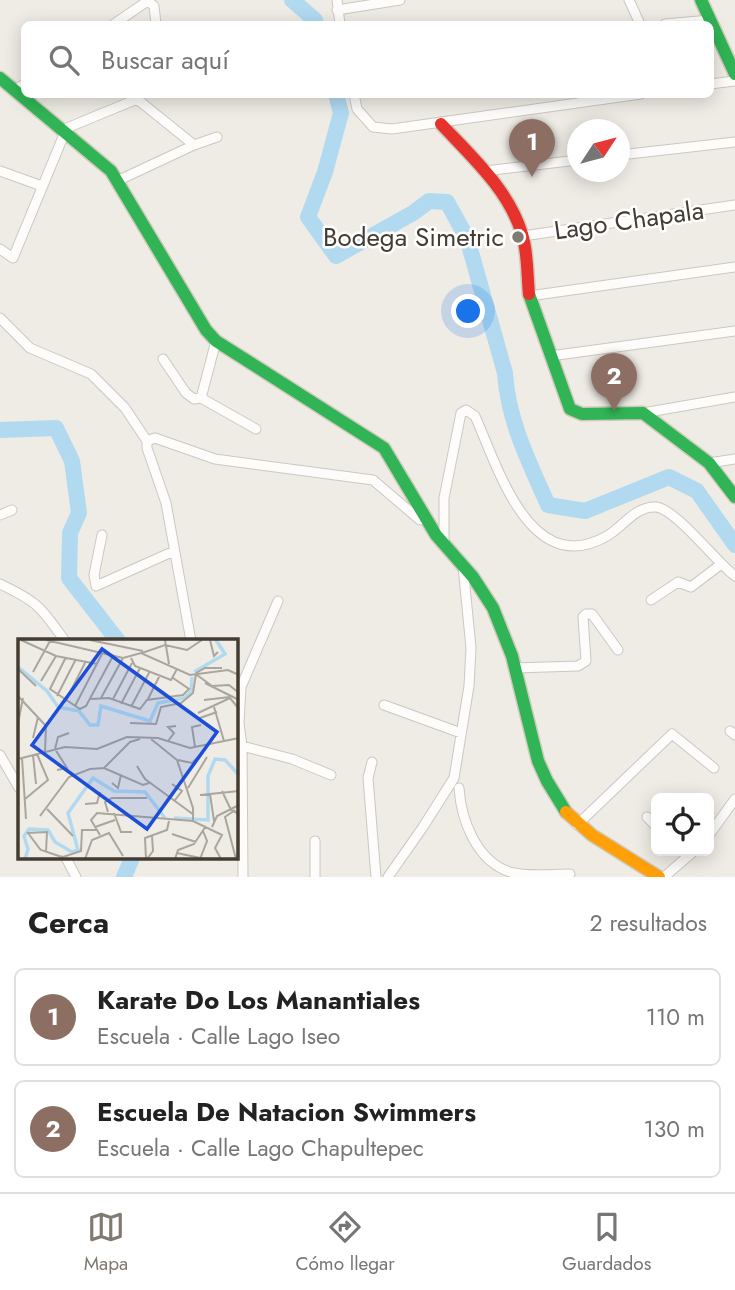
<!DOCTYPE html>
<html lang="es">
<meta charset="utf-8">
<style>
:root{--surface:#fff;--page:#f6f6f6;--text:#222;--muted:#767676;--line:#e0e0e0;--accent:#807a71}
body{margin:0;font-family:Jost,sans-serif;background:var(--page);color:var(--text)}
.controls{position:absolute;right:21px;bottom:21px;display:grid;overflow:hidden;border-radius:10px;box-shadow:0 4px 18px #0003}
.controls button{width:63px;height:63px;display:grid;place-items:center;padding:0;border:0;border-bottom:2px solid var(--line);background:var(--surface);color:var(--text);font:35px sans-serif}
.compass{position:absolute;left:567px;top:119px;width:63px;height:63px;border-radius:50%;background:var(--surface);box-shadow:0 4px 18px #0003;rotate:54deg}
.you{position:absolute;left:469px;top:312px;width:24px;height:24px;margin:-18px;border:5px solid #fff;border-radius:50%;background:#1a73e8;box-shadow:0 0 0 10px #1a73e833}
.badge{display:grid;place-items:center;width:46px;height:46px;border-radius:50%;background:var(--accent);color:#fff;font-size:23px;font-weight:700}
.pin{position:absolute;translate:-50% -58px;filter:drop-shadow(0 2px 4px #0008)}
.pin::after{content:'';position:absolute;top:37px;width:24px;height:21px;background:inherit;clip-path:polygon(0 0,100% 0,50% 100%)}
.list{margin:0;padding:0;list-style:none}
h2{display:flex;justify-content:space-between;align-items:center;height:91px;margin:0;padding:0 28px;font-size:30px}
h2 small{font-size:23px;font-weight:400;color:var(--muted)}
.list li{display:grid;grid-template-columns:46px 1fr auto;gap:21px;align-items:center;box-sizing:border-box;height:98px;margin:0 14px 14px;padding:0 14px;border:2px solid var(--line);border-radius:10px}
.list b{display:block;font-size:26px;white-space:nowrap}
.list p{margin:0;font-size:23px;white-space:nowrap;color:var(--muted)}
.list em{font-size:23px;font-style:normal;color:var(--muted)}
.icon{flex:none;width:38px;height:38px;fill:none;stroke:currentColor;stroke-width:2;stroke-linecap:round;stroke-linejoin:round}
.map{position:relative;flex:none;width:735px;height:877px;overflow:hidden}
.search{position:absolute;background:var(--surface);box-shadow:0 4px 18px #0003;left:21px;right:21px;top:21px;height:77px;display:flex;align-items:center;gap:18px;box-sizing:border-box;padding:0 24px;border-radius:10px;color:var(--muted);font-size:26px}
.sheet{height:315px;background:var(--surface)}
nav{display:flex;justify-content:space-around;align-items:center;box-sizing:border-box;height:98px;border-top:2px solid var(--line);background:var(--surface);font-size:19px;color:var(--muted)}
nav a{display:grid;justify-items:center;gap:4px}
nav .on{color:var(--accent)}
.map>svg:first-child{display:block}
</style>
<div class="map">
<svg width="735" height="877" viewBox="0 0 735 877">
<rect width="100%" height="100%" fill="#efece5"/>
<g fill="none" stroke-linecap="round" stroke-linejoin="round">
<!-- river -->
<path stroke="#b1daf1" stroke-width="16" d="M 292,0 L 315,20 L 316,24
M 336,94 L 341,113 L 325,172 L 308,217 L 336,256 L 413,213 L 429,201 L 447,202 L 467,238 L 505,373 C 508,421 529,462 548,505 L 585,511 L 669,477 L 697,491 L 735,545
M 0,430 L 56,428 L 72,461 L 79,513 L 70,533 L 69,578 L 118,641
M 124,877 L 132,858"/>
<!-- street casing -->
<g stroke="#cbc8c1" stroke-width="11">
<path id="street" d="M 337,0 L 340,24
M 629,0 L 640,24
M 149,2 L 154,6 L 156,24
M 337,10 L 400,0
M 114,24 L 149,0
M 665,24 L 710,20
M 710,84 L 735,81
M 15,90 L 24,84
M 354,94 L 357,109 L 373,127 L 392,129 L 641,94
M 62,130 L 137,99 L 194,145
M 620,155 L 735,142
M 0,171 L 42,186
M 485,171 L 578,160
M 117,181 L 194,145 L 217,137
M 523,236 L 735,205
M 0,249 L 13,258 L 65,132
M 529,296 L 735,267
M 0,318 L 30,348 L 91,374 L 125,408 L 147,441
M 550,356 L 735,331
M 163,359 L 186,393 L 194,399 L 201,398 L 256,429
M 201,398 L 216,341
M 643,413 L 735,397
M 147,441 L 155,438 L 215,459 L 373,480 L 420,520 L 426,517
M 147,441 L 147,448 L 166,503 L 191,641
M 709,463 L 735,459
M 0,515 L 12,510
M 102,535 L 94,575 L 96,586 L 174,551
M 444,544 L 444,498 L 461,413 L 466,410 L 475,416 C 498,467 530,580 607,536 C 623,527 635,506 656,507 C 676,509 716,562 735,576
M 0,584 C 38,602 41,607 65,641
M 651,600 L 678,582 L 691,587 L 720,565
M 514,668 L 578,666 L 586,661 L 583,617 L 586,614 L 592,614 L 618,650
M 384,705 L 461,733
M 730,731 L 735,735
M 242,746 L 292,759 L 331,775
M 0,755 L 19,788
M 372,762 L 368,778 L 376,877
M 459,788 C 461,819 476,861 510,872 C 527,877 552,874 570,874
M 647,817 L 656,826
M 577,825 L 672,734 L 714,768
M 709,835 L 735,799
M 66,858 L 76,877
M 243,877 L 242,746 L 239,723 L 241,687 L 278,601
M 315,877 L 315,841
M 388,877 L 423,827 L 454,778 L 469,686 L 471,648 L 463,566
M 664,877 L 694,851"/>
</g>
<!-- fast casing -->
<g stroke="#d0cabd" stroke-width="15">
<path id="fast" d="M 701,0 L 735,74
M 0,78 L 111,171 L 206,330 L 216,341 L 384,448 L 436,535 L 473,577 L 493,608 L 512,656 L 538,761 L 547,781 L 566,812
M 529,294 L 570,409 L 582,414 L 643,413 L 709,463 L 735,497"/>
</g>
<!-- slow casing -->
<g stroke="#d0cabd" stroke-width="15">
<path id="slow" d="M 566,812 L 592,835 L 659,877"/>
</g>
<!-- jam casing -->
<g stroke="#d0cabd" stroke-width="15">
<path id="jam" d="M 441,124 C 471,156 509,190 522,234 C 528,252 527,275 529,294"/>
</g>
<!-- street -->
<use href="#street" stroke="#fdfcfb" stroke-width="9"/>
<!-- fast -->
<use href="#fast" stroke="#30b455" stroke-width="12"/>
<!-- slow -->
<use href="#slow" stroke="#ff9f0a" stroke-width="12"/>
<!-- jam -->
<use href="#jam" stroke="#e5322d" stroke-width="12"/>
</g>
<!-- markers -->
<circle fill="#807a71" stroke="#fff" stroke-width="2.5" cx="518" cy="237" r="7"/>
<g text-anchor="middle" stroke-width="5" stroke-linejoin="round" paint-order="stroke">
<!-- street labels -->
<g font-size="26" fill="#443c32" stroke="#fff">
<text transform="translate(629 220) rotate(-8)" y="9">Lago Chapala</text>
</g>
<!-- poi labels -->
<g font-size="26" fill="#443c32" stroke="#fff" text-anchor="end">
<text x="504" y="246">Bodega Simetric</text>
</g>
</g>
<!-- overview -->
<g transform="translate(18 639)">
<rect width="220" height="220" fill="#efece5"/>
<path fill="none" stroke="#b1daf1" stroke-width="3.5" d="M 0,28 L 29,52 L 40,68 L 61,72 L 72,86 L 80,86 L 83,67 L 132,82 L 140,64 L 166,59 L 173,53 L 174,38M 176,33 L 207,15 L 198,1M 156,179 L 190,181 L 190,137 L 197,120 L 207,121 L 221,136M 7,220 L 10,210 L 6,197 L 11,190 L 30,191 L 37,203 L 54,213 L 60,211 L 50,174 L 75,139 L 96,152 L 127,153 L 147,179"/>
<path fill="none" stroke="#aba69d" stroke-width="2" d="M 3,1 L 38,17 L 79,25M 28,1 L 105,19 L 123,14 L 172,36 L 210,31 L 221,36M 72,1 L 125,12M 147,1 L 151,25M 192,1 L 196,17 L 200,13M 124,14 L 147,6 L 169,11 L 184,1M 48,18 L 32,50 L 62,70 L 68,67 L 95,17M 113,19 L 117,27 L 153,41 L 159,30M 0,30 L 18,47M 15,33 L 32,2M 178,34 L 187,29 L 204,29M 179,36 L 194,47 L 211,46 L 221,54M 23,42 L 38,17M 187,44 L 221,61M 0,57 L 28,87 L 27,113M 39,57 L 58,20M 83,59 L 105,19M 73,60 L 91,59 L 122,70 L 129,61 L 165,56 L 171,50 L 155,39M 95,60 L 114,24M 130,60 L 142,36M 186,61 L 212,58M 47,63 L 68,22M 103,65 L 122,29M 57,67 L 84,15M 113,68 L 132,32M 196,68 L 206,102M 180,74 L 212,59 L 221,70M 179,80 L 199,73M 0,84 L 5,59M 112,84 L 138,85 L 143,68 L 163,64 L 175,54 L 178,35M 15,99 L 20,78M 133,100 L 159,121 L 175,169 L 175,182M 150,102 L 156,94 L 150,88 L 158,87M 177,108 L 174,88 L 183,86M 37,110 L 49,129 L 39,131M 37,110 L 40,98 L 51,94M 15,116 L 18,145M 4,119 L 8,180M 0,120 L 47,108 L 79,110 L 109,98 L 140,99 L 172,109 L 221,99M 160,121 L 174,124 L 183,115M 119,127 L 127,140 L 176,176M 86,129 L 112,103 L 122,100M 94,144 L 100,149 L 103,136M 154,145 L 164,152 L 157,161M 170,149 L 189,118M 204,152 L 213,171 L 221,175M 192,155 L 196,182M 182,156 L 221,152M 7,160 L 30,141 L 19,115M 67,165 L 79,164 L 82,153M 29,170 L 55,197M 217,171 L 207,178 L 218,220M 90,173 L 87,163 L 94,159 L 129,159M 96,174 L 103,193 L 114,193M 22,177 L 51,138 L 72,130 L 86,129 L 125,146 L 131,144M 77,188 L 97,181M 194,188 L 199,177 L 221,166M 154,195 L 178,203M 82,196 L 73,181 L 79,174 L 175,182 L 204,196 L 197,209 L 203,220M 28,213 L 29,193 L 10,194 L 22,210 L 23,211 L 41,217 L 45,218 L 63,212 L 64,191 L 78,191M 159,214 L 187,220M 67,220 L 74,201 L 91,194 L 105,217M 128,220 L 127,199 L 149,191 L 151,182M 129,220 L 135,212 L 134,197M 157,220 L 160,211 L 176,205 L 188,187M 182,220 L 189,202 L 185,192"/>
<path fill="#1d4ed8" fill-opacity="0.15" stroke="#1d4ed8" stroke-width="3.5" d="M 84,10 L 199,93 L 129,190 L 14,106 Z"/>
<rect width="220" height="220" fill="none" stroke="#443c32" stroke-width="3.5"/>
</g>
</svg>
<div class="controls">
<button><svg class="icon" aria-label="locate" viewBox="0 0 24 24"><circle cx="12" cy="12" r="6"/><path d="M12 2v4M12 18v4M2 12h4M18 12h4"/></svg></button>
</div>
<svg class="compass" viewBox="-18 -18 36 36"><path d="M0-13l5 13h-10z" fill="#e53935"/><path d="M0 13l5-13h-10z" fill="#767676"/></svg>
<div class="you"></div>
<div class="pin badge" style="left:532px;top:177px;background:#8d6e63">1</div>
<div class="pin badge" style="left:614px;top:411px;background:#8d6e63">2</div>
<div class="search"><svg class="icon" aria-label="search" viewBox="0 0 24 24"><circle cx="10" cy="10" r="6"/><path d="M15 15l6 6"/></svg>Buscar aquí</div>
</div>
<section class="sheet">
<h2>Cerca<small>2 resultados</small></h2>
<ul class="list">
<li><span class="badge" style="background:#8d6e63">1</span><div><b>Karate Do Los Manantiales</b><p>Escuela · Calle Lago Iseo</p></div><em>110 m</em></li>
<li><span class="badge" style="background:#8d6e63">2</span><div><b>Escuela De Natacion Swimmers</b><p>Escuela · Calle Lago Chapultepec</p></div><em>130 m</em></li>
</ul>
</section>
<nav>
<a class="on"><svg class="icon" aria-label="map" viewBox="0 0 24 24"><path d="M3 6l6-2 6 2 6-2v14l-6 2-6-2-6 2zM9 4v14M15 6v14"/></svg>Mapa</a>
<a><svg class="icon" aria-label="directions" viewBox="0 0 24 24"><path d="M12 3l9 9-9 9-9-9zM9 14v-3h6M13 9l2 2-2 2"/></svg>Cómo llegar</a>
<a><svg class="icon" aria-label="saved" viewBox="0 0 24 24"><path d="M7 4h10v16l-5-4-5 4z"/></svg>Guardados</a>
</nav>
